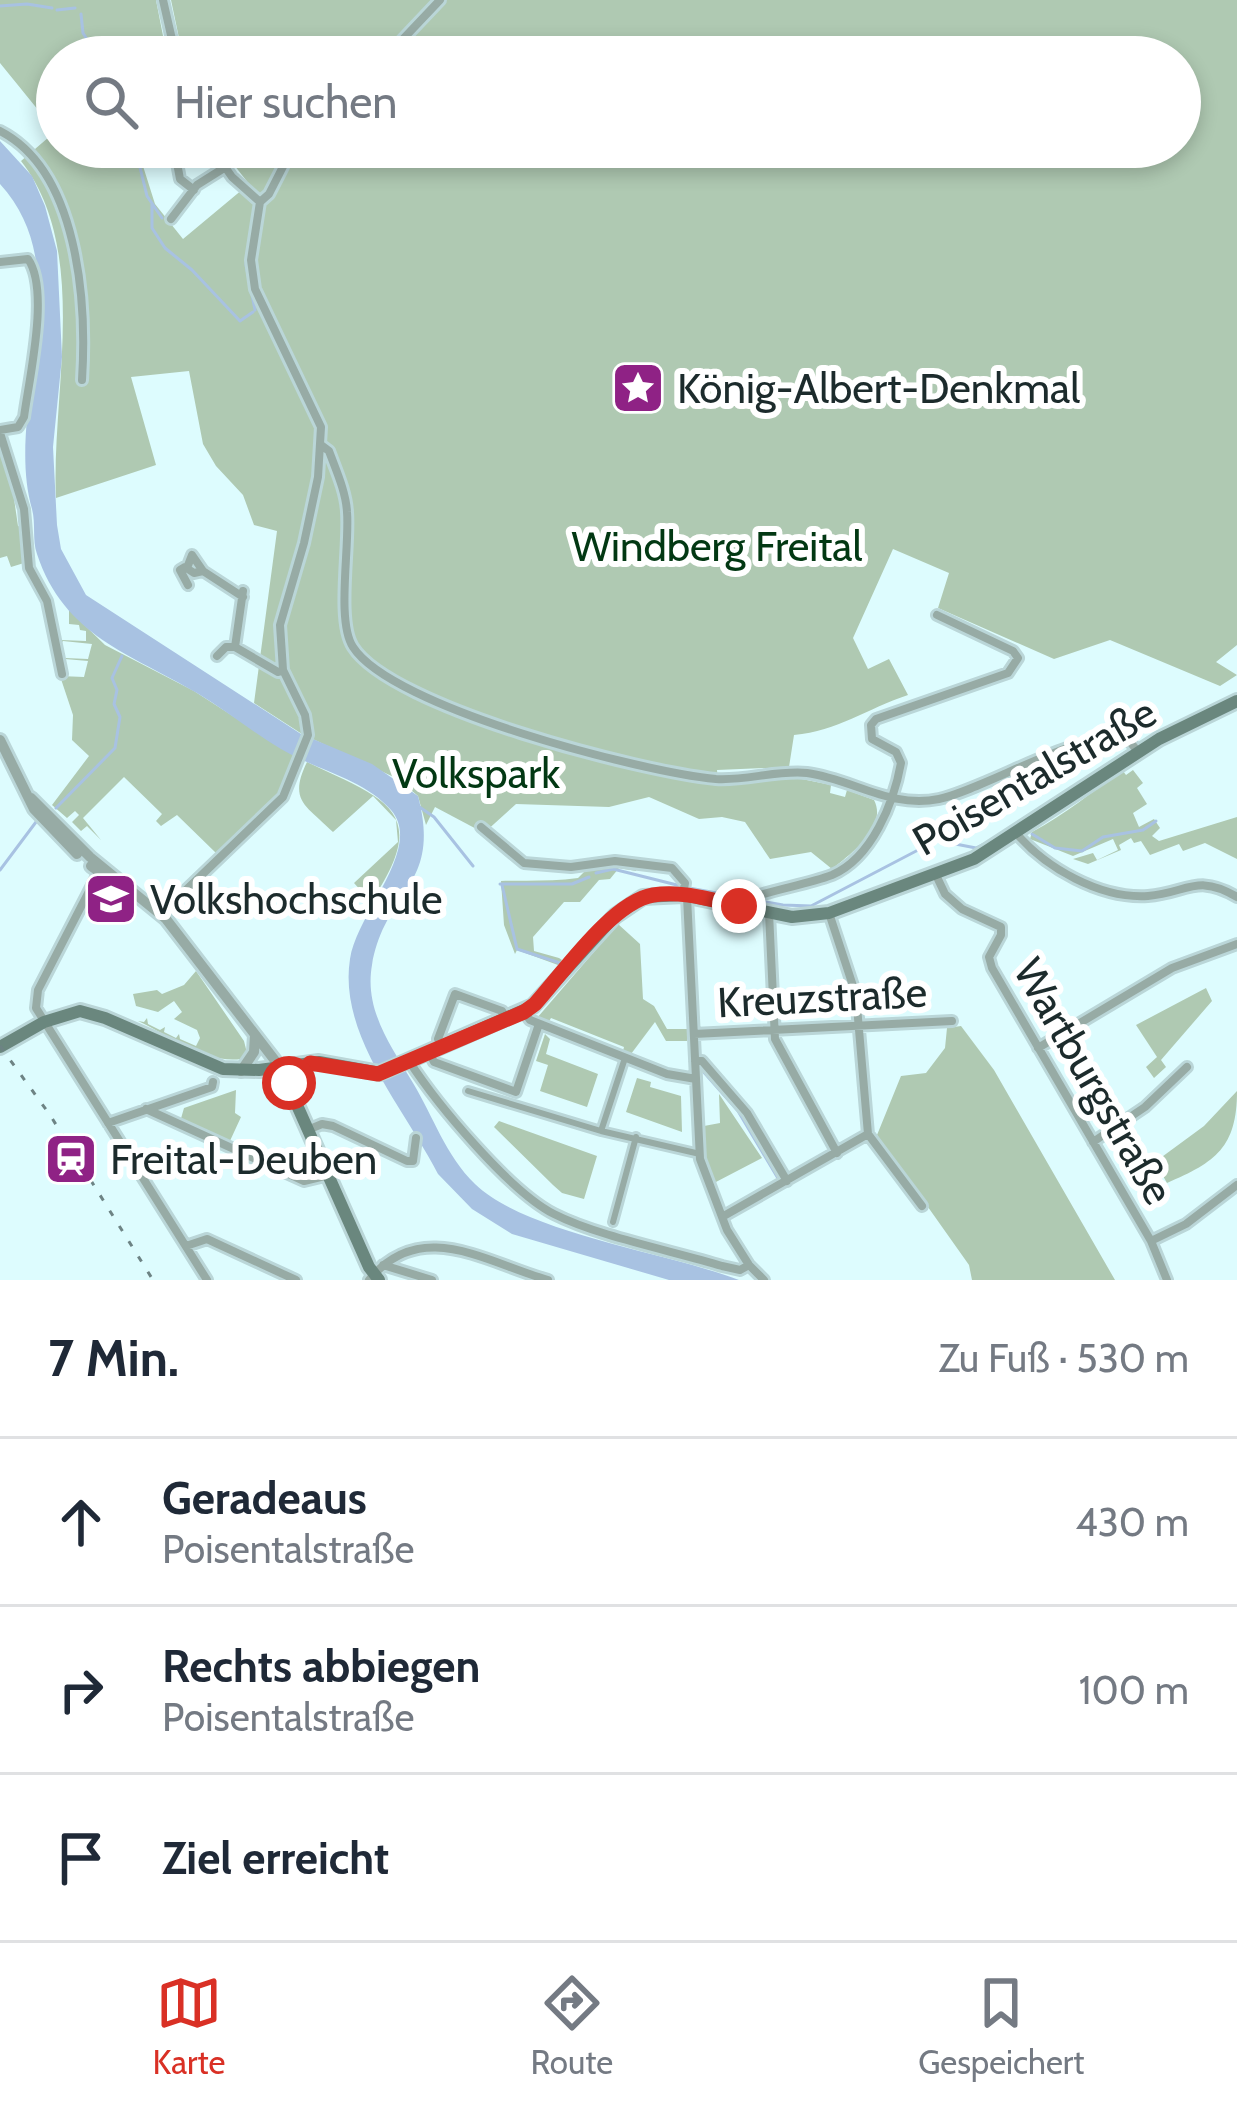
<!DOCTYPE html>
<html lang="de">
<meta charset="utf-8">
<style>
:root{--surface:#fff;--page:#f6f6f7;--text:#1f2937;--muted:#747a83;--line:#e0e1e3;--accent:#d93025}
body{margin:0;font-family:Cabin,sans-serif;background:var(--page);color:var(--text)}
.stop{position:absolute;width:36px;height:36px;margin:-27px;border:9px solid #d93025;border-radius:50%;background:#fff}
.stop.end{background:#d93025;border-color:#fff;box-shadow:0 3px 12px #0008}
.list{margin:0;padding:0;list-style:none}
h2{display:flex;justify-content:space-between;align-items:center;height:156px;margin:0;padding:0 48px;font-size:51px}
h2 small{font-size:39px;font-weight:400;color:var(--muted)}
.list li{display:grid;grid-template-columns:78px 1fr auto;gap:36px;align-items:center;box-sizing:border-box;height:168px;padding:0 48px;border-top:3px solid var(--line)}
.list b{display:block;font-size:45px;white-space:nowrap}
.list p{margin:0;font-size:39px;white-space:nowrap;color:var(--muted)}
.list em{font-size:39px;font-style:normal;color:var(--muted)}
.icon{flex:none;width:66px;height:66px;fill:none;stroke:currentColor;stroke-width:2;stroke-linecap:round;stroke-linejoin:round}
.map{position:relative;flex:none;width:1237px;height:1280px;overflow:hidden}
.search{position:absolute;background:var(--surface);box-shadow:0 6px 18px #0003;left:36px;right:36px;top:36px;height:132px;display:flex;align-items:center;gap:30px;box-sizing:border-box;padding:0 42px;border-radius:66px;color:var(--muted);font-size:45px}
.sheet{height:660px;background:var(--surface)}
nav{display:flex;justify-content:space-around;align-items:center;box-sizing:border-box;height:168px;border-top:3px solid var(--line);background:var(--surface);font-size:33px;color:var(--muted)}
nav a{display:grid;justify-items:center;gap:6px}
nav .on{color:var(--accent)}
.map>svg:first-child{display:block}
</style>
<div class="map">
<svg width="1237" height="1280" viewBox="0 0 1237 1280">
<rect width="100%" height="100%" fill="#ddfcfe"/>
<!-- green -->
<path fill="#afc9b2" d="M 0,0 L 156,0 L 164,41 L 109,57 L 57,57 L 57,147 L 137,147 L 155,204 L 183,239 L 249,184 L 220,147 L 967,147 L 1009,167 L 1021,147 L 1180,147 L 1180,57 L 183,57 L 171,0 L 1237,0 L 1237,645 L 1216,662 L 1237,675 L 1220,686 L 1110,640 L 1054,659 L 938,608 L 949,573 L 893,549 L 853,638 L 868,669 L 889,659 L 908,695 C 866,709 838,731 794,735 L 789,767 L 717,770 L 718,781 L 797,778 L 831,785 L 830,793 L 845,797 L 847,790 L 874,800 C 888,827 851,854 832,869 L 811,852 L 770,859 L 745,822 L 722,817 L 699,819 L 649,797 L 609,807 L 516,804 L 484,833 L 435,807 L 426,825 L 418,796 L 398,779 L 302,734 L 254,703 L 277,531 L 254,525 L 243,495 L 216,466 L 203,444 L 189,371 L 131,377 L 156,465 L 56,498 C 51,393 91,251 21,161 L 49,137 L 43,116 L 0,63 Z
M 0,455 L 4,455 L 15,484 L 12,485 L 18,526 L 22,527 L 24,563 L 11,567 L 7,556 L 0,558 Z
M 69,610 L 105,645 L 194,691 L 295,756 L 280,792 L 216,853 L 177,815 L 161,826 L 156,821 L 162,814 L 124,777 L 83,818 L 101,840 L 87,826 L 81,831 L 72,822 L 79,815 L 75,811 L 67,818 L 52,805 L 89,756 L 72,740 L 73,715 L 60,676 L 84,677 L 88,661 L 65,659 L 63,664 L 61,654 L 65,653 L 65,658 L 88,659 L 92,644 L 63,641 L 59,646 L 57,635 L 61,640 L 86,641 L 86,631 L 80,630 L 79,625 L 69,624 Z
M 307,762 C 387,800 432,811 371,902 L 354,883 L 398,842 L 396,820 L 373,796 L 333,832 C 306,805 288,801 307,762 Z
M 1133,770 L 1143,783 L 1137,788 L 1147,804 L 1133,813 L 1139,827 L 1154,819 L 1160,828 L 1152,836 L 1159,841 L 1237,817 L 1237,859 L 1205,843 L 1183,851 L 1179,844 L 1150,855 L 1141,841 L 1134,843 L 1131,838 L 1119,845 L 1121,850 L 1088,864 L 1073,859 L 1093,853 L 1097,860 L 1118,850 L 1113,839 L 1073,856 L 1030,839 L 1032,832 C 1065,815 1092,791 1123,771 L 1126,775 Z
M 616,863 L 637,866 L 636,871 L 619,868 L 610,879 L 599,880 L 580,902 L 564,902 L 533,937 L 534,951 L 559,958 L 562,960 L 558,965 L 517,950 L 515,954 L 504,925 L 501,881 C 527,880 552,882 578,878 L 587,869 Z
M 618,924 L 640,944 L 643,999 L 654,1006 L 667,1029 L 687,1029 L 687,1041 L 666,1041 L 655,1022 L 631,1054 L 623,1051 L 624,1047 L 551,1018 L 548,1023 L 537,1018 Z
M 196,971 L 244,1041 L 247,1053 L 241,1059 C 207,1064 168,1035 138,1021 L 144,1022 L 147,1018 L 148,1024 L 160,1030 L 165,1027 L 164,1032 L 176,1038 L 179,1034 L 180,1039 L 196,1046 L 200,1038 L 197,1030 L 174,1019 L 182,1012 L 174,1001 L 158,1012 L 136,1006 L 133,994 L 157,990 L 162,994 L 184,985 Z
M 1206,988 L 1212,1001 L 1161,1060 L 1166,1067 L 1154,1078 L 1146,1067 L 1157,1057 L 1136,1025 Z
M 961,1026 L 994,1070 L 1115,1280 L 972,1280 L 969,1265 L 877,1135 L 901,1076 L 926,1073 L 945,1048 L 947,1028 Z
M 545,1034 L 550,1039 L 546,1054 L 598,1074 L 587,1107 L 540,1091 L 548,1065 L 536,1061 Z
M 637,1078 L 651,1082 L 650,1087 L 681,1096 L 682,1132 L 626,1112 Z
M 236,1090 L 235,1113 L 241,1117 L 229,1143 L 180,1122 L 184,1108 Z
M 1237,1091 C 1237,1147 1216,1162 1167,1183 L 1155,1162 L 1204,1126 Z
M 719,1094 L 762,1158 L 714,1183 L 706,1157 L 704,1126 L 720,1123 Z
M 499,1121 L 597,1156 L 584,1199 L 562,1193 L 553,1185 L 494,1127 Z"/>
<!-- water -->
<path fill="#a8c2e2" d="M 0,141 L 32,176 L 45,206 L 57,251 L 62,357 L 53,447 L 57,525 L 61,549 L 86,595 L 301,734 L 372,764 L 418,796 C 442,887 385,889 372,965 C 364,1010 391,1046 413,1083 C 433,1116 446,1156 475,1184 C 527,1234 667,1252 739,1280 L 669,1280 L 512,1234 L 472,1209 L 438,1174 C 405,1109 338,1035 350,959 C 357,912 424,848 391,810 C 364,779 316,770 281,749 C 252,732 226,710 197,693 C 131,654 64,636 37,554 C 32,540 36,524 32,509 C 3,408 82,273 0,184 Z"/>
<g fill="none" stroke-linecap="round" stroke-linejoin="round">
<!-- stream -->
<path stroke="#a8c2e2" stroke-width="3" d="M 0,6 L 27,4 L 52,8
M 57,10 L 75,8
M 81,14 L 83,33 L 97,55
M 135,147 L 147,196 L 162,218
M 152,204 L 152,228 L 165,248 L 192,270 L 240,321 L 253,312
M 252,222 L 246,265 L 255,310
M 418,806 L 434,817 L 473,866
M 56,808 L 115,748 L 120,717 L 114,704 L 117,690 L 112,678 L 122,656
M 1032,834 L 1055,848 L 1082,851 L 1103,837 L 1143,830 L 1156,821
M 935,840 L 976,848 L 992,840
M 0,870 L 36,822
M 596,873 L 613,869 L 689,888 L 783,905 L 811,906 L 920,849
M 500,884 L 572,884 L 589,877
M 502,885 L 517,949 L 560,963
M 701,1069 L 738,1111 L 779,1180"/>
<!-- pedestrian casing -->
<g stroke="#bad6d8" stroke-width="12">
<path id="pedestrian" d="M 468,1091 L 601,1131 L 700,1154
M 601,1131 L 625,1058
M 613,1222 L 636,1137"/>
</g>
<!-- minor casing -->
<g stroke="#bad6d8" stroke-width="14">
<path id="minor" d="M 163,0 L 176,57
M 386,57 L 440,0
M 0,131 C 78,171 87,301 82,380
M 174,147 L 180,179 L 194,190
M 211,147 L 232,177 L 260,202
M 171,219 L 197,185 L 224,168
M 0,262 L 28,259 C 50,290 29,379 24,417 L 18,427 L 0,430
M 0,433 L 24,509 L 29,568 L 47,601 L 62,674
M 321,445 L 329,451 C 336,470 346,492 347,512 C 350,546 336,621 353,647 C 392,708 642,772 716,779 C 746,781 776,770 807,773 C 853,779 890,809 939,799 C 988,788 1082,728 1128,739 L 1138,752
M 187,568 L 192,555 L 203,571
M 188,585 L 180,570 L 185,567 L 194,573 L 203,571 L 243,597
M 243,591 L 235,647 L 278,672 L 283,670
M 217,656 L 226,647 L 235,647
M 481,827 L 524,863 L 571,867 L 615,861 L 672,868 L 685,883 L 683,895
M 1016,833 C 1046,868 1100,899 1148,896 C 1187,893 1197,873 1237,897
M 101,868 L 38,990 L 36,1008 L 207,1280
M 936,875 L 945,894 L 962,909 L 1001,927 L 1001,935 L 989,957 L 992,968 L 1151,1241 L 1167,1280
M 757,896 C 781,888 808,884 832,875 C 872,858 894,802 901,763 L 896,752 L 872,739 L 871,725 L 876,719 L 1008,673 L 1018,658 L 1013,651 L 937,615
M 687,897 L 700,1159 L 727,1230 L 749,1265 L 764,1280
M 769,913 L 775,1039 L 837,1153
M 829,913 L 856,995 L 868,1134 L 922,1206
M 161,914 L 283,797 L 308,735 L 305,715 L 283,670 L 280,625 L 304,543 L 318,477 L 321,427 L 255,289 L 251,260 L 260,202 L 269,194 L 293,147
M 524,1012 L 530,1020 L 667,1074 L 696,1079
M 694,1034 L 952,1021
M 441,1046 L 438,1039 L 455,994 L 502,1011 L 506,1017
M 1038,1048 L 1172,968 L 1237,944
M 429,1052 L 434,1062 L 516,1092 L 539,1024
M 409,1061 C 437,1104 509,1191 554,1214 C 597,1236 673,1251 722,1266 L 740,1270 L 749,1265
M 695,1061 L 702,1061 L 747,1113 L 787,1181
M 146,1109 L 304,1181 L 329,1175
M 108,1123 L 212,1087 L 213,1082
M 310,1129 L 322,1124 L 333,1126 L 407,1161 L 413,1161 L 416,1138
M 1093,1142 L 1145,1107 L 1187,1067
M 722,1217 L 868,1134
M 1151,1241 L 1186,1224 L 1237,1185
M 186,1246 L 207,1239 L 296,1280
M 383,1265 L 432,1280
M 369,1280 C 421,1217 485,1262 548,1280"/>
</g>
<!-- tertiary casing -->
<g stroke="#bad6d8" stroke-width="16">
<path id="tertiary" d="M 0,740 L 34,809 L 77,854
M 31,798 L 90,857 L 166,919 L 280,1067
M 91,866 L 124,890
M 241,1071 L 254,1052 L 255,1035"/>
</g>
<!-- secondary casing -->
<g stroke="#bad6d8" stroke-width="18">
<path id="secondary" d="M 0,1047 L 44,1022 L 80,1011 L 105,1018 L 223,1069 L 259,1070 L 319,1062 L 380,1073 L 533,1006 L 615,916 L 643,897 L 683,895 L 792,917 L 829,913 L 974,859 L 1159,739 L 1237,701
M 280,1067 L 369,1267 L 379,1280"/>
</g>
<!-- pedestrian -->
<use href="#pedestrian" stroke="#97aba5" stroke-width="6"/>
<!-- minor -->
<use href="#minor" stroke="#97aba5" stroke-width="8"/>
<!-- tertiary -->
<use href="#tertiary" stroke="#97aba5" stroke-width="10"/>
<!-- secondary -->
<use href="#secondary" stroke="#6a877e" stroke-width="12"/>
<!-- rail -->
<path stroke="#6d8384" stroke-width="3" stroke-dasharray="6 12" stroke-linecap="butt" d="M 0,1046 L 50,1115 L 153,1280"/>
</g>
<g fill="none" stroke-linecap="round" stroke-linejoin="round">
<!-- route -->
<path stroke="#d93025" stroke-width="15" d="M 289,1083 L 294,1093 L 300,1075 L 310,1063 L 378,1074 L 524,1012 L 535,1004 C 563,973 612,902 653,895 C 681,890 712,900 739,906"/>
</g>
<!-- icons -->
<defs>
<g id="sight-square" transform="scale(2.7)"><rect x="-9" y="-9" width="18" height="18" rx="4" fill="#8f2285" stroke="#fff"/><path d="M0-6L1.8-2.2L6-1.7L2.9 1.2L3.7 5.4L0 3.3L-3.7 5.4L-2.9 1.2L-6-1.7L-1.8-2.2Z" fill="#fff"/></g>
<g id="university-square" transform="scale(2.7)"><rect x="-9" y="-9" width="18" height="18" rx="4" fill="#8f2285" stroke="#fff"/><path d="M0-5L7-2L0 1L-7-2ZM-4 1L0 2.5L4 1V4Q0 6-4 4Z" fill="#fff"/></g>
<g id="station-square" transform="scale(2.7)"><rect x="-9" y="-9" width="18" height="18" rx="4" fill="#8f2285" stroke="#fff"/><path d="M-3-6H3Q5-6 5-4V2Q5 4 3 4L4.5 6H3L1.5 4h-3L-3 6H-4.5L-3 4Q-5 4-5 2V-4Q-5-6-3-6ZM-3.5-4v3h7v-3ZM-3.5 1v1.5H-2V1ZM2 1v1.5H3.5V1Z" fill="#fff"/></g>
</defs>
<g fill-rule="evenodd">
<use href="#sight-square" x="638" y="388"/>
<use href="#university-square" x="111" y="899"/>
<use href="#station-square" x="71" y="1159"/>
</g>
<g text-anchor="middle" stroke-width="12" stroke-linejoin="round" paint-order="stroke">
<!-- poi labels -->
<g font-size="42" fill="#1c2b2c" stroke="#fff" text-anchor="start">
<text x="677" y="403">König-Albert-Denkmal</text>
<text x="150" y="914">Volkshochschule</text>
<text x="110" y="1174">Freital-Deuben</text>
</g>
<!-- park labels -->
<g font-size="42" fill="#023813" stroke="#fff">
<text x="717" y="561">Windberg Freital</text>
<text x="476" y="788">Volkspark</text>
</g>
<!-- street labels -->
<g font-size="42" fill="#1c2b2c" stroke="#fff">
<text transform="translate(1034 776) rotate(-30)" y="15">Poisentalstraße</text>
<text transform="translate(822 997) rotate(-3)" y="15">Kreuzstraße</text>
<text transform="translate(1094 1081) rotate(60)" y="15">Wartburgstraße</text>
</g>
</g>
</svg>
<div class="stop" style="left:289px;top:1083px"></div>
<div class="stop end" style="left:739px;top:906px"></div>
<div class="search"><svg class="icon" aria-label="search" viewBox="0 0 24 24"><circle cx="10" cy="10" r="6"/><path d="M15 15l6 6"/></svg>Hier suchen</div>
</div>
<section class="sheet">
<h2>7 Min.<small>Zu Fuß · 530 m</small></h2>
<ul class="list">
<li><svg class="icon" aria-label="ahead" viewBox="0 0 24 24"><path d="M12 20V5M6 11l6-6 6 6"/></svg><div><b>Geradeaus</b><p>Poisentalstraße</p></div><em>430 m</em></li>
<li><svg class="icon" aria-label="right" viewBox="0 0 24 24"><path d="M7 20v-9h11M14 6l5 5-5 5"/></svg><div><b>Rechts abbiegen</b><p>Poisentalstraße</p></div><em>100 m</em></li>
<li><svg class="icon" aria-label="arrive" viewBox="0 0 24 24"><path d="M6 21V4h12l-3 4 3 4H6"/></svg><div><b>Ziel erreicht</b></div></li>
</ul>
</section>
<nav>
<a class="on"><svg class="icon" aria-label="map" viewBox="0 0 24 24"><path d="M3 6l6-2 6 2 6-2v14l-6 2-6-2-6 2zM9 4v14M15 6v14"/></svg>Karte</a>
<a><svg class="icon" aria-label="directions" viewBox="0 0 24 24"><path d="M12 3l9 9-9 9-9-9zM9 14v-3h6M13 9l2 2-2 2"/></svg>Route</a>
<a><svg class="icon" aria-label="saved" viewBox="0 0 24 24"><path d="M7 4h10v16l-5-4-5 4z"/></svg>Gespeichert</a>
</nav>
